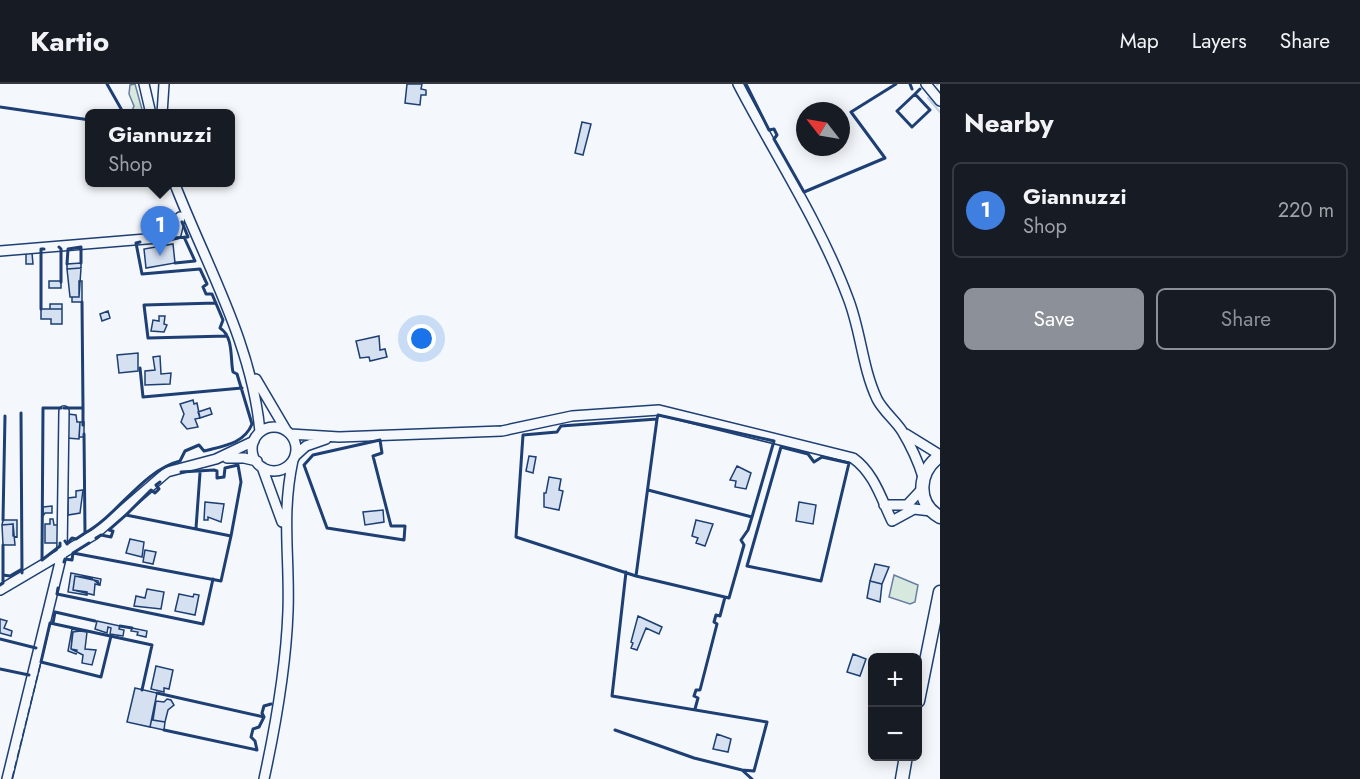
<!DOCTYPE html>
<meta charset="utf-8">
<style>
:root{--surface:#171b24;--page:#20242c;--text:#f1f3f6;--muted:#9ea1a6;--line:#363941;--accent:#8c9099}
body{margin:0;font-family:Jost,sans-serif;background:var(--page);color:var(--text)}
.controls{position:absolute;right:18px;bottom:18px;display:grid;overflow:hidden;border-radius:9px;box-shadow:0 3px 15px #0003}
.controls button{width:54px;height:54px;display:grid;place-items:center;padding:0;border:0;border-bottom:2px solid var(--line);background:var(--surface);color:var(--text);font:30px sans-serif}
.compass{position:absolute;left:796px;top:18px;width:54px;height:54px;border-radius:50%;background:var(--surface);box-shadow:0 3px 15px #0003;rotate:301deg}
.you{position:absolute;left:422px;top:255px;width:21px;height:21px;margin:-15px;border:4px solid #fff;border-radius:50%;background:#1a73e8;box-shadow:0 0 0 9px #1a73e833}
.badge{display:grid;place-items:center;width:39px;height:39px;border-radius:50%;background:var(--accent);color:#fff;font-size:20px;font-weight:700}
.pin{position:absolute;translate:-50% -50px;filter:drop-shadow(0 2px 3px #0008)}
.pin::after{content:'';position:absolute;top:32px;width:21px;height:18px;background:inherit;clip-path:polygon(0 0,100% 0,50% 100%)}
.popup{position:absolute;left:85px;top:25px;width:150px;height:78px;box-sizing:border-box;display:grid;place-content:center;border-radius:9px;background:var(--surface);filter:drop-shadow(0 2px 4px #0005);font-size:20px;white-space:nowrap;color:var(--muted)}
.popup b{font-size:22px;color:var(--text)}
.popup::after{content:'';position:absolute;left:50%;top:100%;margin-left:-12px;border:12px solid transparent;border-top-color:var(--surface)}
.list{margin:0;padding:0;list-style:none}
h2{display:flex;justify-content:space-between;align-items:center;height:78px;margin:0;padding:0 24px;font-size:26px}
h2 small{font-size:20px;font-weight:400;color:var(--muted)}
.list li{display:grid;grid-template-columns:39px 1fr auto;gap:18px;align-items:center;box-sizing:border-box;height:96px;margin:0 12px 12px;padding:0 12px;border:2px solid var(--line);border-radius:9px}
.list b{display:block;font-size:22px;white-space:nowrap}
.list p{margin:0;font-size:20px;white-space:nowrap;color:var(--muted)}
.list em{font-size:20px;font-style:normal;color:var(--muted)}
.actions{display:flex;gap:12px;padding:18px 24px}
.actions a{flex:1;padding:14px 0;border:2px solid var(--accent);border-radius:9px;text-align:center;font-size:21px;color:var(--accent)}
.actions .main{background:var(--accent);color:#fff}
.map{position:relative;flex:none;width:940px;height:695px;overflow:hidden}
header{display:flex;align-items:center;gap:36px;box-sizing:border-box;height:84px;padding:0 30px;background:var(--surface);border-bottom:2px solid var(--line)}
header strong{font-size:28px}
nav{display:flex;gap:33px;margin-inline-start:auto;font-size:21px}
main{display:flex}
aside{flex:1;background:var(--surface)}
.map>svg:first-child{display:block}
</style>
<header>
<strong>Kartio</strong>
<nav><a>Map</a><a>Layers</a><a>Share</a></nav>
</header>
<main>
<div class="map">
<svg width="940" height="695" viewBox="0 0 940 695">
<rect width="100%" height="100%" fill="#f4f7fb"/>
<!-- green -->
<path fill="#d7e8df" stroke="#687fa3" stroke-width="1.5" d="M 135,0 L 143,29 L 131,29 L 134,22 L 129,10 L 130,1 Z
M 894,491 L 918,501 L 915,518 L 910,520 L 889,513 Z"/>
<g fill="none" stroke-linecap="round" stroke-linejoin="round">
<!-- stream -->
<path stroke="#bed0e5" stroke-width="2" d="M 937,1 L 938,0
M 928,14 L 940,28"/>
</g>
<!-- building -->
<path fill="#d5e0f0" stroke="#1d3f73" stroke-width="1.5" d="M 407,0 L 422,0 L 421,5 L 426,6 L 426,11 L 421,11 L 420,21 L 405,19 Z
M 582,38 L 591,40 L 583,71 L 575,69 Z
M 173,160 L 175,179 L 146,184 L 144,165 Z
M 26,169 L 32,169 L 33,180 L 26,180 Z
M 81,179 L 81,184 L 67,185 L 67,180 Z
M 81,184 L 79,213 L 70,213 L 67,185 Z
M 49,197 L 61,197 L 61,204 L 49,204 Z
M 79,197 L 82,197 L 82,218 L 72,218 L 72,213 L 79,213 Z
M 50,220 L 62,220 L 62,225 L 50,225 Z
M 41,225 L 62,225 L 62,240 L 51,240 L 51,235 L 41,235 Z
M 108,227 L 110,234 L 102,237 L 100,230 Z
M 159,232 L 165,232 L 164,240 L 167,241 L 164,248 L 151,247 L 153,236 L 159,237 Z
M 379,252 L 380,266 L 385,265 L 387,273 L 370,277 L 369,273 L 360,274 L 356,257 Z
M 138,269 L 138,287 L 119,289 L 117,271 Z
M 160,272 L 161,290 L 171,289 L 170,300 L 145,301 L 145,287 L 155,286 L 153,273 Z
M 193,316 L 194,320 L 197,319 L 200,334 L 195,335 L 198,343 L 187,345 L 181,338 L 184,330 L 180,320 Z
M 210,324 L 212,330 L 200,334 L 198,328 Z
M 68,330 L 76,331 L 77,338 L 80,338 L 79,355 L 67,354 Z
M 80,338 L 84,338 L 84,353 L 79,353 Z
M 529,372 L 536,373 L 533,389 L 526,387 Z
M 737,382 L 751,389 L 746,405 L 735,403 L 736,397 L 730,396 Z
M 549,393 L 561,395 L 559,406 L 563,407 L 559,426 L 544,423 L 544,409 L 546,409 Z
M 83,406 L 80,429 L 68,431 L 68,414 L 76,413 L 76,407 Z
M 205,418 L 224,420 L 221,438 L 208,433 L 208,436 L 204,436 Z
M 799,418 L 816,421 L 813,440 L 796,437 Z
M 52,422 L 52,429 L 45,429 L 43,432 L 43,423 Z
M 383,426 L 384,438 L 365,441 L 363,428 Z
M 50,435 L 53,435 L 54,441 L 58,441 L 58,459 L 45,459 L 45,440 L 50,440 Z
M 3,436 L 17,436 L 17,453 L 13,452 L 13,440 L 2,441 Z
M 696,436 L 713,440 L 705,462 L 696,459 L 698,454 L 692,452 Z
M 13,440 L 15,461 L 3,461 L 2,441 Z
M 130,455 L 144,458 L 142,473 L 126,469 Z
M 145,466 L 156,468 L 153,480 L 143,478 Z
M 875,480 L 889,483 L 882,500 L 870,497 Z
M 71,489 L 101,495 L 100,501 L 91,494 L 75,492 L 73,506 L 87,508 L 87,511 L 68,508 Z
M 75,492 L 98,497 L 99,501 L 95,500 L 94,511 L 73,506 Z
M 870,497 L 882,500 L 880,518 L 867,514 Z
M 147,505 L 164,508 L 161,525 L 134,522 L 136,512 L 145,514 Z
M 179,510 L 193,513 L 194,510 L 199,511 L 195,531 L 175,527 Z
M 638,532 L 662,543 L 659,550 L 646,544 L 637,566 L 631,564 L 633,559 L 631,558 Z
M 0,535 L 7,537 L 4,544 L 12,547 L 11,552 L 0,549 Z
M 97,537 L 120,542 L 119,545 L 124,546 L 123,552 L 110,550 L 111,544 L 108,543 L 107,549 L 95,545 Z
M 132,544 L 147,547 L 146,553 L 137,551 L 138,548 L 131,547 Z
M 72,545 L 80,547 L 73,548 L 72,554 L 71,565 L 77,566 L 76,570 L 68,567 Z
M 80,547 L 87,548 L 85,565 L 96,566 L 92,581 L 82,579 L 83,571 L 71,565 L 73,548 Z
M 853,570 L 866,575 L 860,592 L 847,588 Z
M 156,582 L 173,586 L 169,605 L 164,604 L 164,608 L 151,605 Z
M 135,604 L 157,609 L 150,643 L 127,638 Z
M 167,615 L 171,616 L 174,621 L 168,626 L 165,638 L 153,636 L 156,617 L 164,618 Z
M 153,629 L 153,636 L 165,638 L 164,646 L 150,643 Z
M 717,650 L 731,655 L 728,668 L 713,665 Z"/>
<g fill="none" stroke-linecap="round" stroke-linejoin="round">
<!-- minor casing -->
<g stroke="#1d3f73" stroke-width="12">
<path id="minor" d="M 144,0 L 151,30
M 738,0 C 775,71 820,139 848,214 C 861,247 862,283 877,315 C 883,327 895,336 902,347 C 911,362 918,377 923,393
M 926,0 L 940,17
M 162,30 L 164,0
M 174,98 C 206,181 252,259 260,348
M 0,167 L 158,154 L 176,150 L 180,133
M 256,295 L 286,346
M252 365a22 22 0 1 1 44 0a22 22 0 1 1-44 0Z
M 290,350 L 339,353 L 502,347 L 572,332 L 659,326 L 853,374 C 874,389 881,414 892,437 L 914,425 L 931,427
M 906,350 L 940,371
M 295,372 L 306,362 L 326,355
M 227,374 L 244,374 L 257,377
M 262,383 L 282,438
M 884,421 L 907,421 L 922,405
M 0,506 L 95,450 L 167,388 L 216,375 L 254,357
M 7,695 L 62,470 L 64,327
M 264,695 C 276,640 286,584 288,527 C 290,473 281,432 293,376"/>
</g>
<!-- major casing -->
<g stroke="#1d3f73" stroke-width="15">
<path id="major" d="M 940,372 C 918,387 915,419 940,433
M 918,617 L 940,508
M 902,695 L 906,672"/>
</g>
<!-- minor -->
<use href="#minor" stroke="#f4f7fb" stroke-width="9"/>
<!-- major -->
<use href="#major" stroke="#f4f7fb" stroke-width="12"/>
<!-- fence -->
<path stroke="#1d3f73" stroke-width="1.5" stroke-dasharray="8 3" stroke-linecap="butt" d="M 12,695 L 41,578"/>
<!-- wall -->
<path stroke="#1d3f73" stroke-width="3" d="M 107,0 L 124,30
M 746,0 L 769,46 L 774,45 L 777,51 L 774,55 L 804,108 L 885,74 L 851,28 L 896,0
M 910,0 L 912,5
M 915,10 L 930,26 L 912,43 L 897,27 Z
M 915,10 L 920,5
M 0,23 L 90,36
M 173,154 L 188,153 L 182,138
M 59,163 L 61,165 L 61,198
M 175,179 L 195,177 L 184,153
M 67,180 L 68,165 L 81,163 L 81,179
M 82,218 L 83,324
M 216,219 L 144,221 L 148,254 L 227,252
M 41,225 L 41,165 L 44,165
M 140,284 L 143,313 L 242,304
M 64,324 L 83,324 L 83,341
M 21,329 L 22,489
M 657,335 L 658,331 L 774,357 L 752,433
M 380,356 L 382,369 L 373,372 L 391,442 L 405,442 L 404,456 L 327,444 L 304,381 L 313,371 Z
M 781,363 L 808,370 L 814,378 L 822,373 L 849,379 L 821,497 L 747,482 Z
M 181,388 L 214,386 L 217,387 L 217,394 L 224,393 L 225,384 L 238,381 L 241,398 L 231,452
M 126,431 L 151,406 L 155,409 L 159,405 L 156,401 L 160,398
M 3,436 L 5,332
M 196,444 L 200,389
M 85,449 C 119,430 142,387 180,377 L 185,367 L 199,361 L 204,367 C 223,362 244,360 252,340 L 237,290 L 233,288 C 230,275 234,253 220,244 L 223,236 L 212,210 L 206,210 L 203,203 L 207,200 L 200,185 L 142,190 L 136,159 L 140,158
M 65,457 L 67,460 L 72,454 L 76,455 L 85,449 L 84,350
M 60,459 L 60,462 L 42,476 L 43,324 L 61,324
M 73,469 L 221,497 L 231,452 L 126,431 L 109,446 L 113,447 L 111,453 L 101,451 L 96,454
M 64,478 L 65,475 L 72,476 L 73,469 L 89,459
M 626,488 L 612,612 L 767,638 L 754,687 L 742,686
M 3,491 L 10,492 L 22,485
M 636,492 L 657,335 L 561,342 L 557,348 L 523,351 L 516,453 L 636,492 L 729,514 L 744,461 L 741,456 L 748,446 L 752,433 L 648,406
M 0,501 L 3,499 L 3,461
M 58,504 L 57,510 L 203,540 L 213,495
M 53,539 L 55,528 L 95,537
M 120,542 L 132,544
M 111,552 L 101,593 L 41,578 L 50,539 L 152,561 L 142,606
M 0,555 L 36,564
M 0,585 L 29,591
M 157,609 L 264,633 L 259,643 L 253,645 L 251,653 L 255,657 L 257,666 L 164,646
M 695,625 L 698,614 L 694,612 L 696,606 L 700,606 L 717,540 L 714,538 L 716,531 L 720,532 L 725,513
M 264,633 L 262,629 L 264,622 L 271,620
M 615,646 L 694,674 L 742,686 L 752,695"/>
</g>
</svg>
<div class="controls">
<button>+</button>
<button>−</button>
</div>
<svg class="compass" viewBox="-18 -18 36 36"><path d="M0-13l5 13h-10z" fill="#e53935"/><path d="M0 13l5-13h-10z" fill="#9ea1a6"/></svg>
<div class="you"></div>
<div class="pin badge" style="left:160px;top:172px;background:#3f7fe0">1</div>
<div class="popup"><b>Giannuzzi</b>Shop</div>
</div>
<aside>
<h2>Nearby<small></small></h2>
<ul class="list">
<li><span class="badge" style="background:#3f7fe0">1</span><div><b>Giannuzzi</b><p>Shop</p></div><em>220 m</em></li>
</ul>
<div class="actions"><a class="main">Save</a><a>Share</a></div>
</aside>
</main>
